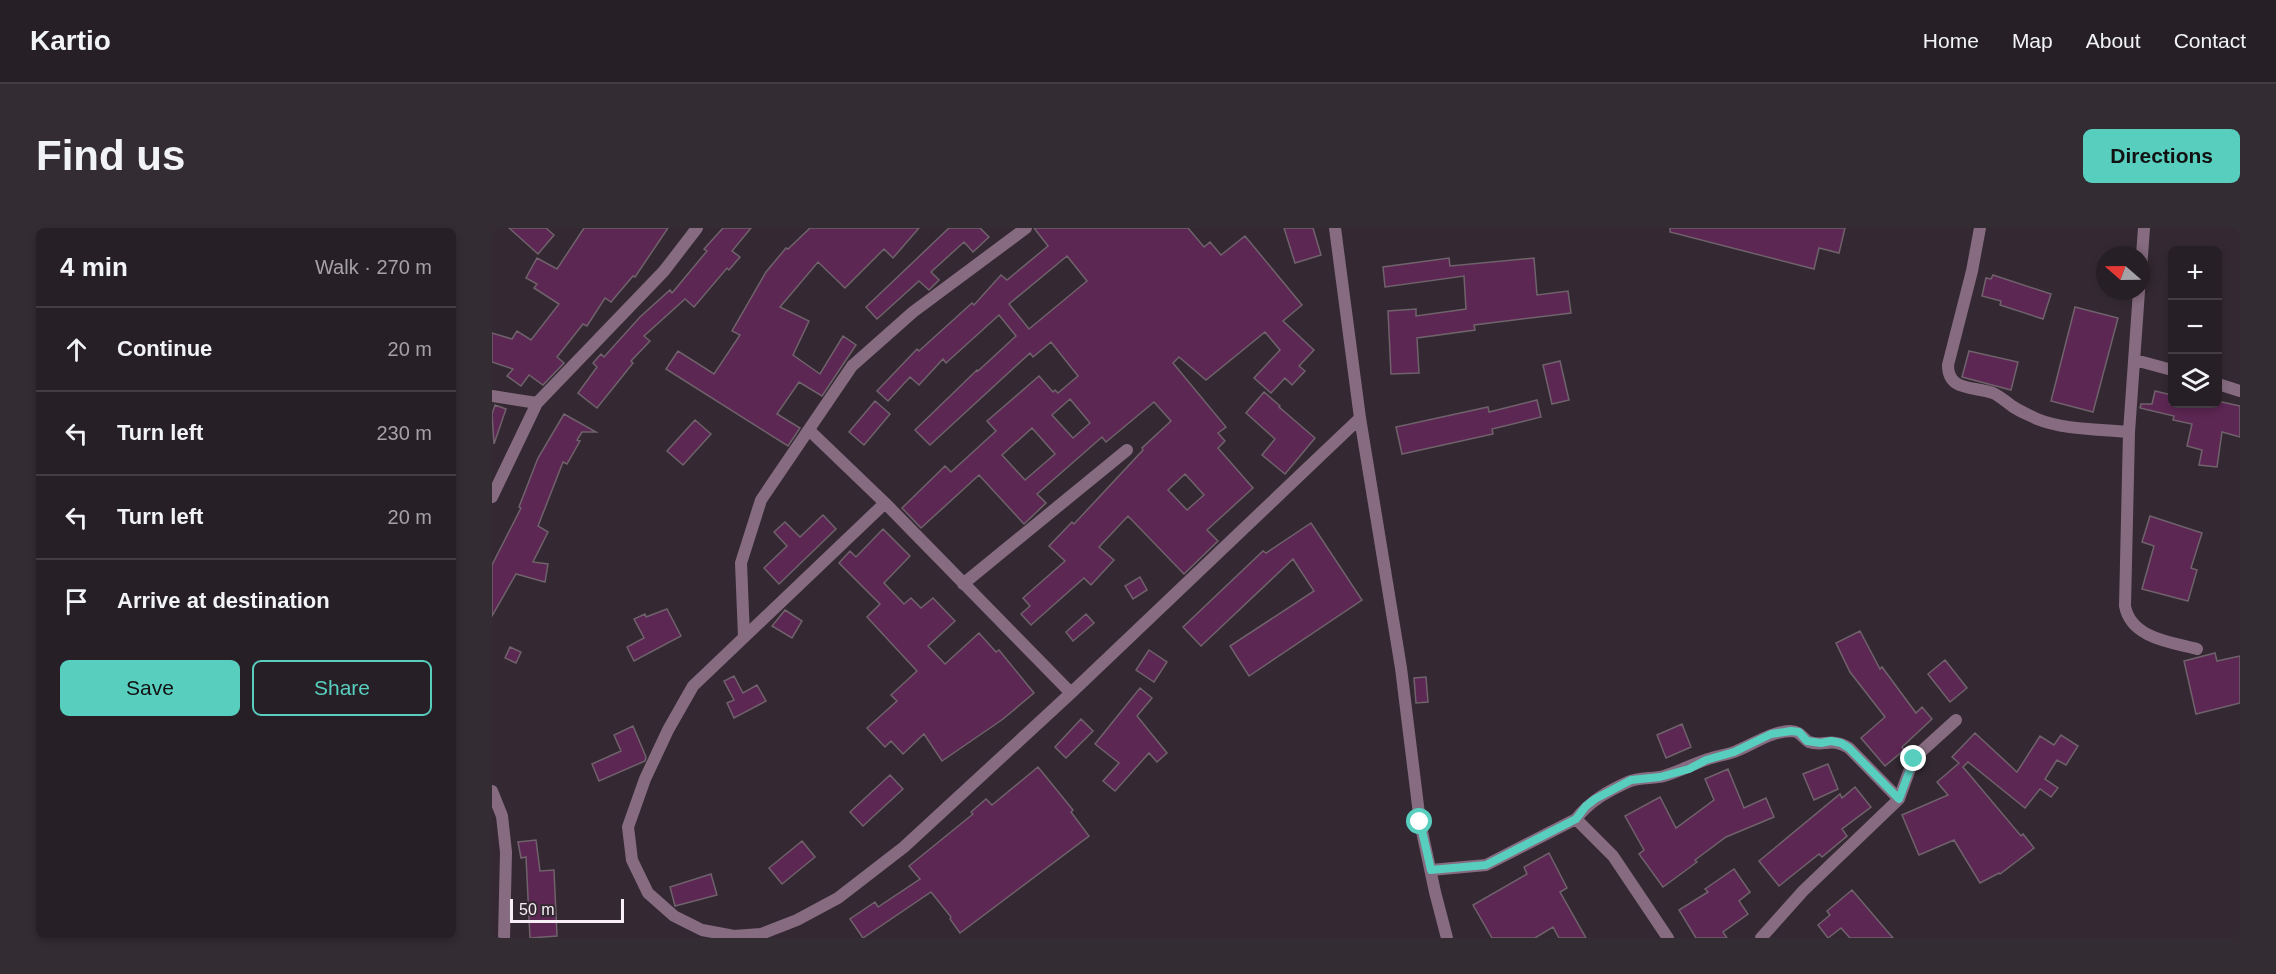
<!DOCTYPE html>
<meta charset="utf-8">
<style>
:root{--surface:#271f26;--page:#332c32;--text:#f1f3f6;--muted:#a4a2a7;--line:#433d43;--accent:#58cebf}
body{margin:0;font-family:Arial,sans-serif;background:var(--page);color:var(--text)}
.controls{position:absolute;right:18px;top:18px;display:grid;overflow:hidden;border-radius:9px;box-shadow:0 3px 9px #0003}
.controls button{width:54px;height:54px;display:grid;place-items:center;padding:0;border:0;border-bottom:2px solid var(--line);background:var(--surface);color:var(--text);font:30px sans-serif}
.compass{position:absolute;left:1604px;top:18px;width:54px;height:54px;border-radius:50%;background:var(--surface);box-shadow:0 3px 9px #0003;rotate:290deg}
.scale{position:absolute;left:18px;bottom:15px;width:114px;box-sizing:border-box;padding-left:6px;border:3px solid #f7eff5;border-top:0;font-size:16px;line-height:21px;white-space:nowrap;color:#f7eff5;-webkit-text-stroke:4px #342932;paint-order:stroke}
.stop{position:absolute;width:18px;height:18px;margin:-14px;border:4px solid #58cebf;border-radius:50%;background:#fff}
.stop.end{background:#58cebf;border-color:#fff;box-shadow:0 2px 6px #0008}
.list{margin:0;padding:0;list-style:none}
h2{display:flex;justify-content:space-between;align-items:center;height:78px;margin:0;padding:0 24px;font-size:26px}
h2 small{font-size:20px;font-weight:400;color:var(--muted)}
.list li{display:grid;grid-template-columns:39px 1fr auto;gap:18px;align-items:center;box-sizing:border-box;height:84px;padding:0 24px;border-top:2px solid var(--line)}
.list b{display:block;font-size:22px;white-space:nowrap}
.list em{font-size:20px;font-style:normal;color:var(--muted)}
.actions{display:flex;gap:12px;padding:18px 24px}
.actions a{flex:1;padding:14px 0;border:2px solid var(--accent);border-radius:9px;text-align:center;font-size:21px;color:var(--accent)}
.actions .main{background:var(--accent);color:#111}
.icon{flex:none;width:33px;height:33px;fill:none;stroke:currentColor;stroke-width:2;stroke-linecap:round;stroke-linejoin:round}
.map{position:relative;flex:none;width:1748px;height:710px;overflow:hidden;border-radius:9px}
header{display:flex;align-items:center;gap:36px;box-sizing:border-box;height:84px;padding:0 30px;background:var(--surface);border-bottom:2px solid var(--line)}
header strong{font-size:28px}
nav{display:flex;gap:33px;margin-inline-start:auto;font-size:21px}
.intro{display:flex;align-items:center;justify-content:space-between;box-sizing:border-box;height:144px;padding:0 36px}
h1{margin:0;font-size:42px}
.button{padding:15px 27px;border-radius:9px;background:var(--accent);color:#111;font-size:21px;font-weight:700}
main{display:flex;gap:36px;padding:0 36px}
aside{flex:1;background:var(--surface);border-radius:9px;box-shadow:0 3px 9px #0003}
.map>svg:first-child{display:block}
</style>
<header>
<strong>Kartio</strong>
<nav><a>Home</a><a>Map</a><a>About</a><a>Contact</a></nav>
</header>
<div class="intro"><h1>Find us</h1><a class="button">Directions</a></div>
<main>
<aside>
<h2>4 min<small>Walk · 270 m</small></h2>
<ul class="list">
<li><svg class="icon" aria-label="ahead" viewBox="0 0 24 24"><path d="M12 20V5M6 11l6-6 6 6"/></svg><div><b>Continue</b></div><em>20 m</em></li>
<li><svg class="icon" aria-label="left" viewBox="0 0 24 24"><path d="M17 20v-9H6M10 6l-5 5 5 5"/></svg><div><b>Turn left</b></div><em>230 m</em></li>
<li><svg class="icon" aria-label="left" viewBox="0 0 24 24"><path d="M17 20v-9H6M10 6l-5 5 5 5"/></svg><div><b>Turn left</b></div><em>20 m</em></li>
<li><svg class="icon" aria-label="arrive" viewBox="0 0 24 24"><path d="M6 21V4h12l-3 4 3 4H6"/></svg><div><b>Arrive at destination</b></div></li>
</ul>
<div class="actions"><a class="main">Save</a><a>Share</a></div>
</aside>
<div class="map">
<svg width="1748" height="710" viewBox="0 0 1748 710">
<rect width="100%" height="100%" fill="#342932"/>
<!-- building -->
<path fill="#5d2754" stroke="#6f626b" stroke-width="1.5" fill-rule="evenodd" d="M 17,0 L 54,0 L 62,7 L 46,26 Z
M 92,0 L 176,0 L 143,49 L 141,48 L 119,74 L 113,70 L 95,98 L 91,96 L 65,129 L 72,135 L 51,157 L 37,147 L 29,158 L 15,148 L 21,141 L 0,134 L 0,105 L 20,111 L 25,103 L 39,112 L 67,76 L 42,60 L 45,56 L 34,50 L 45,30 L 65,41 Z
M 231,0 L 259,0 L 240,23 L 248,29 L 237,42 L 235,40 L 202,79 L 193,71 L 152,108 L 158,113 L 139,133 L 141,135 L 105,180 L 86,165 L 105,139 L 101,135 L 109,126 L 112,129 L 148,89 L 178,62 L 180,65 L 215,23 L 212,21 Z
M 318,0 L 427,0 L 401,30 L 392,21 L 353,60 L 326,34 L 288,79 L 317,93 L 301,127 L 328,146 L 351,108 L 364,117 L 330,168 L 307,154 L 285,186 L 308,200 L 296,218 L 174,141 L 186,123 L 222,146 L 248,107 L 240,103 L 274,44 L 294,20 L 296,21 Z
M 457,0 L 488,0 L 497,9 L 481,24 L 472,14 L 439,44 L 447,52 L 437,62 L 427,53 L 385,91 L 374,79 Z
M 542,0 L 696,0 L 712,19 L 718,14 L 729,27 L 753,8 L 810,77 L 791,93 L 822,122 L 807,138 L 813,143 L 800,157 L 793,150 L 779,165 L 762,150 L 788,122 L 773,104 L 714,152 L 687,129 L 681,135 L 734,199 L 726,205 L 733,213 L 726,220 L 761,260 L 715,302 L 726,313 L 692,346 L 636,288 L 607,319 L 622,332 L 599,357 L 592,350 L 539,397 L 529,386 L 538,378 L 531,370 L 573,333 L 557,318 L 580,294 L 582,296 L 651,222 L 650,220 L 679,193 L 662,174 L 614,214 L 610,209 L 545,266 L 554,275 L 532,296 L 487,247 L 429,300 L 410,280 L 453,238 L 459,244 L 504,203 L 495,193 L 547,148 L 561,164 L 563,162 L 566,165 L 586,148 L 559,114 L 541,129 L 538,125 L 438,217 L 423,202 L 485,142 L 486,143 L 524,108 L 507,87 L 454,135 L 451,131 L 427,157 L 418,149 L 396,173 L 385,163 L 425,121 L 427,123 L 480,75 L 482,77 L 509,47 L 515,52 L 556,18 ZM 575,28 L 595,53 L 537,101 L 517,76 ZM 578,171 L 598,195 L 581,210 L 560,187 ZM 540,200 L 563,226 L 533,252 L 510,227 ZM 693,246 L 712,267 L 695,282 L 676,262 Z
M 792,0 L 821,0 L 829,27 L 803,35 Z
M 1178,0 L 1353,0 L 1347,25 L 1327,20 L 1322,41 L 1178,4 Z
M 957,30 L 958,38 L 1042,30 L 1045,67 L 1076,63 L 1079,85 L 982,97 L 983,102 L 925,110 L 927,145 L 899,146 L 896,83 L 924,81 L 924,88 L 974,81 L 972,48 L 893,59 L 891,39 Z
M 1501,47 L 1559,66 L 1551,91 L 1508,77 L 1509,73 L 1490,68 L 1494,50 L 1499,51 Z
M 1583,79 L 1626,90 L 1601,184 L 1559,173 Z
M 1477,123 L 1526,134 L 1519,162 L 1470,149 Z
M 1068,133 L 1077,172 L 1060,176 L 1051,137 Z
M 1663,163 L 1680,167 L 1678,176 L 1725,176 L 1725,173 L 1748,178 L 1748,209 L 1730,204 L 1725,239 L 1707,237 L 1710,222 L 1695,218 L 1700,196 L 1681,192 L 1682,188 L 1648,180 L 1649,176 L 1660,176 Z
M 772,164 L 788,178 L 787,179 L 823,210 L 793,246 L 770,227 L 783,211 L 754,185 Z
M 1045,172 L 1049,189 L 1000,201 L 1001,206 L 910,226 L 904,199 L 996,179 L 997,184 Z
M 383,173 L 398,186 L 372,217 L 357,204 Z
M 3,177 L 14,181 L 2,216 L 0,186 Z
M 72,186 L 104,204 L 90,204 L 85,212 L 88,213 L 75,236 L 71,234 L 46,298 L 56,304 L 41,334 L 56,336 L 53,354 L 24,346 L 0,388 L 0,337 L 29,280 L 27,279 L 46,230 Z
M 203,192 L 219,206 L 191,237 L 175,223 Z
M 331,287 L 344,301 L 287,356 L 272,340 L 295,318 L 282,304 L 293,294 L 308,309 Z
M 1658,288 L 1710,305 L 1699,340 L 1705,342 L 1696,373 L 1650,361 L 1662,318 L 1650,314 Z
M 819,295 L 870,372 L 757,448 L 738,418 L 822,363 L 801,331 L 709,418 L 691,399 L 771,323 L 774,325 Z
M 391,301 L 418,328 L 392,355 L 412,376 L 419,370 L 429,380 L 441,370 L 463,393 L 436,418 L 453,436 L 487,405 L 504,424 L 507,422 L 542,465 L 511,491 L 450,533 L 432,506 L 411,526 L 399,513 L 393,519 L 375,500 L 405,473 L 399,467 L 425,443 L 375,389 L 388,376 L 347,335 L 358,323 L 364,329 Z
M 648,349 L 655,362 L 641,371 L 633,358 Z
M 175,381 L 189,408 L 142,433 L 135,419 L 152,410 L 142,391 L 153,386 L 154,389 Z
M 293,382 L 310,393 L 300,410 L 280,398 Z
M 594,386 L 602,395 L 581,413 L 574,404 Z
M 1368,403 L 1388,441 L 1390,439 L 1424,485 L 1430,479 L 1440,491 L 1410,519 L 1412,522 L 1393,538 L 1369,510 L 1393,489 L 1358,444 L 1344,415 Z
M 18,419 L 29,424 L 24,435 L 13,430 Z
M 657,422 L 675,434 L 662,454 L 644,442 Z
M 1723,425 L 1725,433 L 1748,428 L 1748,475 L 1704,486 L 1692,433 Z
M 1453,432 L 1475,460 L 1458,474 L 1436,446 Z
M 242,448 L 251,465 L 265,457 L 274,473 L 242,490 L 235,475 L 242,472 L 232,453 Z
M 934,449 L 936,474 L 924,475 L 922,450 Z
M 648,460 L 660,470 L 645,488 L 675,525 L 665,534 L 657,525 L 623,563 L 611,553 L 627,535 L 603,516 Z
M 589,491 L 601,503 L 574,530 L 563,519 Z
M 1190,496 L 1199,519 L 1174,530 L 1165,507 Z
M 141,498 L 154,529 L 153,533 L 107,553 L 100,536 L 129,523 L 122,507 Z
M 1483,505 L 1525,544 L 1548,508 L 1562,517 L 1569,507 L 1586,518 L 1574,537 L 1565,532 L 1553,551 L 1566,560 L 1559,569 L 1548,561 L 1533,580 L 1476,534 L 1471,539 L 1529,608 L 1531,606 L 1542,620 L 1508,646 L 1507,645 L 1488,655 L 1462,612 L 1427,627 L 1410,587 L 1456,567 L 1445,554 L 1467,535 L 1460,529 Z
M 1336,536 L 1346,561 L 1322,572 L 1311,546 Z
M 546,539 L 581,582 L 579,584 L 597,608 L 468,705 L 458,691 L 459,689 L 439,664 L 371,710 L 358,691 L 383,674 L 386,679 L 428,651 L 417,638 L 481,586 L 479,584 L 494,571 L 500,577 Z
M 1236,541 L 1252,580 L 1274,570 L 1282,589 L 1234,609 L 1203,632 L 1205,634 L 1171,659 L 1147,626 L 1152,622 L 1133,588 L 1168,569 L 1184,600 L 1222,572 L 1213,551 Z
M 398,547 L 411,561 L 371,598 L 358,584 Z
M 1363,559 L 1379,579 L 1350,601 L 1355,608 L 1330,629 L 1327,626 L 1287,658 L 1267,633 L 1348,566 L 1350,570 Z
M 44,612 L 48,643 L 62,642 L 65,708 L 38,710 L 34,629 L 29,630 L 26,614 Z
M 310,613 L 323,629 L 290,656 L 277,640 Z
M 1057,625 L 1075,660 L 1068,664 L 1094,710 L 1067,710 L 1061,699 L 1043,710 L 1000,710 L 981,677 L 1035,646 L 1032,639 Z
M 1242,641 L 1258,664 L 1247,673 L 1256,686 L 1231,704 L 1235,710 L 1204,710 L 1187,682 L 1216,664 L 1213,661 Z
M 219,646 L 225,667 L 183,678 L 178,659 Z
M 1360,662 L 1401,710 L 1358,710 L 1349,700 L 1336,710 L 1326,697 L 1338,687 L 1335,683 Z"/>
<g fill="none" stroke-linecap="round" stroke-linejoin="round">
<!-- street -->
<path stroke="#876c81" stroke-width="12" d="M 843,0 L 868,190 L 909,440 L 928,594 L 943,664 L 955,710
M 1488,0 L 1480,43 L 1456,137 C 1456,164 1482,158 1501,165 C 1508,168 1514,174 1520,178 C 1527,183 1537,187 1545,191 C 1572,202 1608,201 1637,204
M 1649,41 L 1652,0
M 1647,63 L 1637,204 L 1633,378 C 1639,410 1678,414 1705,421
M 1643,132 L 1680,142
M 1726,156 L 1748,163
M 0,168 L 45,175
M 318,203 L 393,275 L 579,465
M 0,269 L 45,175 L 172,43 L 205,0
M 393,275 L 201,458 L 176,502 L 153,551 L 136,599 L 140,632 L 156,665 L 182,688 L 210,702 L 242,708 L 269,706 L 305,692 L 346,670 L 412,619 L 579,465 L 868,190
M 471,356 L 635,222
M 252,409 L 249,335 L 269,272 L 360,138 L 421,84 L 534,0
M 0,563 L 10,588 L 14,624 L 12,710
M 1084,591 C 1098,573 1116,563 1136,554 C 1147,549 1161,551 1172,548 C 1188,543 1201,536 1216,531 C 1224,528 1234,527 1242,524 C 1261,517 1277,504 1298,503 C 1309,503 1310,510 1317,514 C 1331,519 1340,509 1357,520 L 1407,571
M 939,642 L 994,637 L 1084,591 L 1121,628 L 1176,710
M 1269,710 L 1311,663 L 1407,571 L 1422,530 L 1464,492"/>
</g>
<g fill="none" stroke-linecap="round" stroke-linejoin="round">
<!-- route -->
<path stroke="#58cebf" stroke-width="8" d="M 928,594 L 939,642 L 994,637 L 1084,591 L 1094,578 L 1103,571 L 1139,552 L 1168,549 L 1197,541 L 1214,532 L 1242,524 L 1279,506 L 1299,503 L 1307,504 L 1315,513 L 1329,515 L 1339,513 L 1349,515 L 1357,520 L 1407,571 L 1422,531"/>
</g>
</svg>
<div class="controls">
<button>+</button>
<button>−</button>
<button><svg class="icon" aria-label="layers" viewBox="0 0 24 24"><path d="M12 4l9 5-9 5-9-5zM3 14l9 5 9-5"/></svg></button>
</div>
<svg class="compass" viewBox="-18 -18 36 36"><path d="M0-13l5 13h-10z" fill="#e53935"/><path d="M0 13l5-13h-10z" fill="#a4a2a7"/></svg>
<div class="scale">50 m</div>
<div class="stop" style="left:928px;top:594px"></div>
<div class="stop end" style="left:1422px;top:531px"></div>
</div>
</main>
